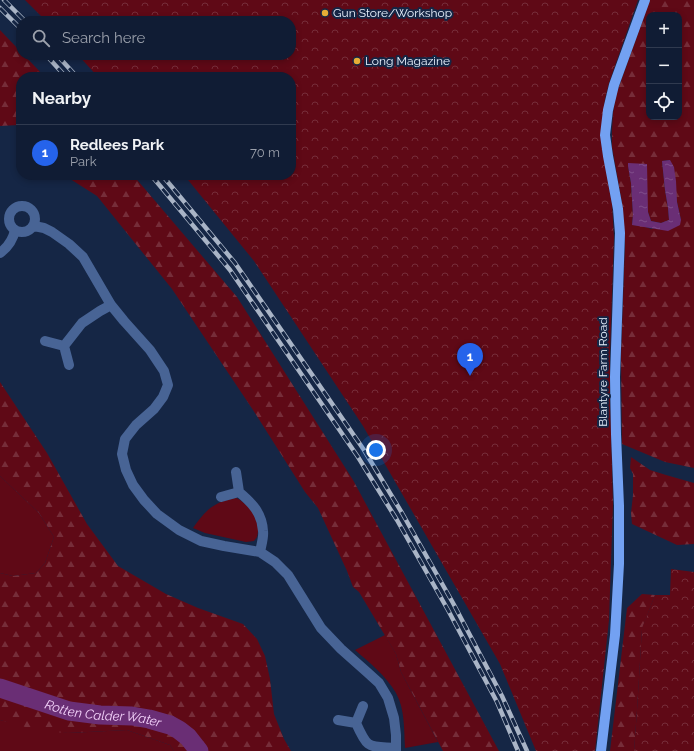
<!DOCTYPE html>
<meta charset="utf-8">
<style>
:root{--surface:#101c34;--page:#19253c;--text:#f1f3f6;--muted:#9ca1ac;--line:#303a4f;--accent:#2563eb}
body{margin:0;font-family:Raleway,sans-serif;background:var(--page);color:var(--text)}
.controls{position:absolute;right:12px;top:12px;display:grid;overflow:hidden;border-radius:8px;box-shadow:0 2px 6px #0003}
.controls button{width:36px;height:36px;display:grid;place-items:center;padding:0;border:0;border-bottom:1px solid var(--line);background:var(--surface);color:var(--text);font:20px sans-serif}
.you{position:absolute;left:376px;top:450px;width:14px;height:14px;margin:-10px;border:3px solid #fff;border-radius:50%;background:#1a73e8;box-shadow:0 0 0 6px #1a73e833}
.badge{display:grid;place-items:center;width:26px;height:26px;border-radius:50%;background:var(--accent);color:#fff;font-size:13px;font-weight:700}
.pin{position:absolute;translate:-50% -33px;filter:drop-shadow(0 1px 2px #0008)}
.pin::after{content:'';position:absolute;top:21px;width:14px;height:12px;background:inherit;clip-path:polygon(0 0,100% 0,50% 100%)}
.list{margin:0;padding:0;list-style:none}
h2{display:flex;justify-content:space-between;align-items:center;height:52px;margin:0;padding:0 16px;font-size:17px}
h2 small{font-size:13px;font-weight:400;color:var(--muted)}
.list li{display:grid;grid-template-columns:26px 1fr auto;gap:12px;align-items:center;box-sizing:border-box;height:56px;padding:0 16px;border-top:1px solid var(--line)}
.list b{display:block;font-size:15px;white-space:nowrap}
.list p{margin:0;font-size:13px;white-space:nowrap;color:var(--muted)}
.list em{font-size:13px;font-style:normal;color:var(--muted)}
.icon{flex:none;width:22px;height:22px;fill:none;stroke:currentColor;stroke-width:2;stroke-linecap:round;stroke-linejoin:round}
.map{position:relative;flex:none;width:694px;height:751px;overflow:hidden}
.search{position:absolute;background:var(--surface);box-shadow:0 2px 6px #0003;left:16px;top:16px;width:280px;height:44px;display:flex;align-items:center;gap:10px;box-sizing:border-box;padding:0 14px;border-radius:16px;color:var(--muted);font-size:15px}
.panel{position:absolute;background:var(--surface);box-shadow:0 2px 6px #0003;left:16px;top:72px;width:280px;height:108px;border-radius:16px}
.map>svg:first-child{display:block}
</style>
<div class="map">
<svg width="694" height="751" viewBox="0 0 694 751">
<defs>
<pattern id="forest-firs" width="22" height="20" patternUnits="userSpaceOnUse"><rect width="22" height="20" fill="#5f0916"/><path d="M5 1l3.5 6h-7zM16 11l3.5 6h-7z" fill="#762d39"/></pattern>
<pattern id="park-crowns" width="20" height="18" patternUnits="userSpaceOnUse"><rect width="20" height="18" fill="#5f0916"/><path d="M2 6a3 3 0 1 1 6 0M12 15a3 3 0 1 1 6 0" fill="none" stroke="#762d39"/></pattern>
<pattern id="water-ripples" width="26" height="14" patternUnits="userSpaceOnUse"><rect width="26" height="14" fill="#6a2e75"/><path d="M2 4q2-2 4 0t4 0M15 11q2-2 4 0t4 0" fill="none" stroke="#7f4d8a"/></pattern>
</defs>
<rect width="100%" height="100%" fill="#152645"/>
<!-- green -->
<path fill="#5f0916" d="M 0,476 L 39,513 L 54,537 L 45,563 L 36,573 L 13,576 L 0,573 Z
M 236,498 C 244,501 255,513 258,521 C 259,526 258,533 257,537 L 254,541 L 246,542 L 205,533 L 193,528 C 206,510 213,502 236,498 Z
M 385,635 L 396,654 L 401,672 L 438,742 L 405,748 C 404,730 405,709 396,693 C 386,676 370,663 355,650 Z
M 0,720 L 68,733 L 127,730 L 170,745 L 174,751 L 0,751 Z"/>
<!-- forest -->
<path fill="url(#forest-firs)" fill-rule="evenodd" d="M 650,0 L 694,0 L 694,468 L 665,462 L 622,444 L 621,357 L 625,245 L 622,203 L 612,147 L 612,130 L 613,113 L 616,95 ZM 649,15 L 679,15 L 679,117 L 649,117 ZM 670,160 L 677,202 L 681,220 L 651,229 L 643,226 L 632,225 L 633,215 L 631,183 L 628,166 L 648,212 L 651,221 L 661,223 L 669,220 L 668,208 L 665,190 L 662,161 Z
M 0,30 L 21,52 L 21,55 L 24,55 L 45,77 L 21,77 L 21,127 L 19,125 L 0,126 Z
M 65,175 L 133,175 L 237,297 L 353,480 L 499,751 L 443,751 L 401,672 L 396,654 L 359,592 L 353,587 L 347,571 L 318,508 L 305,492 L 253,410 L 172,289 L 97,196 L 67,177 Z
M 0,382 L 47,453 L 87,524 L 118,566 L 166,594 L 198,608 L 243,624 L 257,639 L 265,656 L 270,679 L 274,714 L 284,739 L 291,751 L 174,751 L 170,745 L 127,730 L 68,733 L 40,731 L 0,720 L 0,573 L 13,576 L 36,573 L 45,563 L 54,537 L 39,513 L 0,476 Z
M 631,457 L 650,470 L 666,475 L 694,483 L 694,544 L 677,545 L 632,524 L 631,513 L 633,495 L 633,474 L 630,468 Z
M 642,594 L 655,595 L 642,629 L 637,710 L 634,751 L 610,751 L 627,608 Z"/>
<!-- park -->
<path fill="url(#park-crowns)" d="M 25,0 L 638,0 L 609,83 L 605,99 L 601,136 L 602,148 L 612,204 L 614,237 L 610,353 L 610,400 L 613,504 L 609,620 L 595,751 L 536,751 L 500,664 L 363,426 L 254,261 L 184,175 L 291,175 L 291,77 L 98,77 L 78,55 L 291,55 L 291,21 L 46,21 Z
M 671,569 L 694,572 L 694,751 L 634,751 L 637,710 L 642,628 L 655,595 L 670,595 Z"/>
<!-- water -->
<path fill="url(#water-ripples)" d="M 670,160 L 674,167 L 676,181 L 677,202 L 681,220 L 680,225 L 668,231 L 632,225 L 633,215 L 631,183 L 628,166 L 628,163 L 647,164 L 648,212 L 651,221 L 661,223 L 669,220 L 668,208 L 665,190 L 662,161 Z"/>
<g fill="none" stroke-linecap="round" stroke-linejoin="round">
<!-- river -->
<path stroke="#6a2e75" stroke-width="19" id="s1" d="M 0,688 L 69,711 L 100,715 L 132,716 L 149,719 L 170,725 L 179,730 L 188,737 L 199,751"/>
<!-- minor -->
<path stroke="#486495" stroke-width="10" d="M9 219a13 13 0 1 1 26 0a13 13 0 1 1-26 0Z
M 34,226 L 44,228 L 52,232 L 69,244 L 83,257 L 111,305 L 124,321 L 150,350 L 164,371 L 168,385 L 163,397 L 154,409 L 136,425 L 125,439 L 122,454 L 126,470 L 133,485 L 144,500 L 157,514 L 179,530 L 201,541 L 224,546 L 260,552 L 275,562 L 288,575 L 321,628 L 341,649 L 368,673 L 379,683 L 388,698 L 394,718 L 396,735 L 396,751
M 0,253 C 8,247 13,240 15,230
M 45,341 L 64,346 L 69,365
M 64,346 L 82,323 L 100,311 L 111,305
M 239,492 C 252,503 262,513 263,531 C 264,537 261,546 260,552
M 221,497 L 239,492 L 236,472
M 363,706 L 356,723 C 368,750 368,746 396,748
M 338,720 L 356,723"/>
<!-- major -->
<path stroke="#73a1f2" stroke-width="10" d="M 601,751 L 615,635 L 619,564 L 619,506 L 616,434 L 615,377 L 620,233 L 618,209 L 608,156 L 605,135 L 608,110 L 614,85 L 645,0"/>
<!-- rail casing -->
<g stroke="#a9b4c6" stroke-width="4.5">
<path id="rail" d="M 4,0 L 25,21
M 0,8 L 21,29
M 46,55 L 66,77
M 57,55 L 77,77
M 151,175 L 230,270 L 358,457 L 397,520 L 448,610 L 497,702 L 518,751
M 162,175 L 235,263 L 364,450 L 402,513 L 453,603 L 502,696 L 527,751"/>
</g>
<!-- rail -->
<use href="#rail" stroke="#152645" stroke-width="3" stroke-dasharray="9" stroke-linecap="butt"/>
</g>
<!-- markers -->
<g fill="#e6ac36" stroke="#152645" stroke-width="1.5">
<circle cx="325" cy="13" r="4"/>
<circle cx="357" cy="61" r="4"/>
</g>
<g text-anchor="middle" stroke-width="4" stroke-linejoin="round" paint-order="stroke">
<!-- poi labels -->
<g font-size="12" fill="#e9f1fd" stroke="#152645" text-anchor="start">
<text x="333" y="17">Gun Store/Workshop</text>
<text x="365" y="65">Long Magazine</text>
</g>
<!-- street labels -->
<g font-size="12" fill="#e9f1fd" stroke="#152645">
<text transform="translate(603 372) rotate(-90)" y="4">Blantyre Farm Road</text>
</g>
<!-- water labels -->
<g font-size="13" font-style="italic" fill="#f4d3fb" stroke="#152645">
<text dy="5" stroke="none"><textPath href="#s1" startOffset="107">Rotten Calder Water</textPath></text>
</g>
</g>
</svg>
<div class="controls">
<button>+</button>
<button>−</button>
<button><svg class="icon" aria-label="locate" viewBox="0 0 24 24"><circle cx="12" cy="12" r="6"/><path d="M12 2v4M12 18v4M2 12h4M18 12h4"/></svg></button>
</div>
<div class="you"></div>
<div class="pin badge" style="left:470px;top:376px">1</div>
<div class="search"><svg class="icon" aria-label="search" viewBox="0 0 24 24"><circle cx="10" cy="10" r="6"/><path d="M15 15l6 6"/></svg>Search here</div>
<section class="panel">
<h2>Nearby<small></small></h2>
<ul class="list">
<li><span class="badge">1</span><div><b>Redlees Park</b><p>Park</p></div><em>70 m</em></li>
</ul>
</section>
</div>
